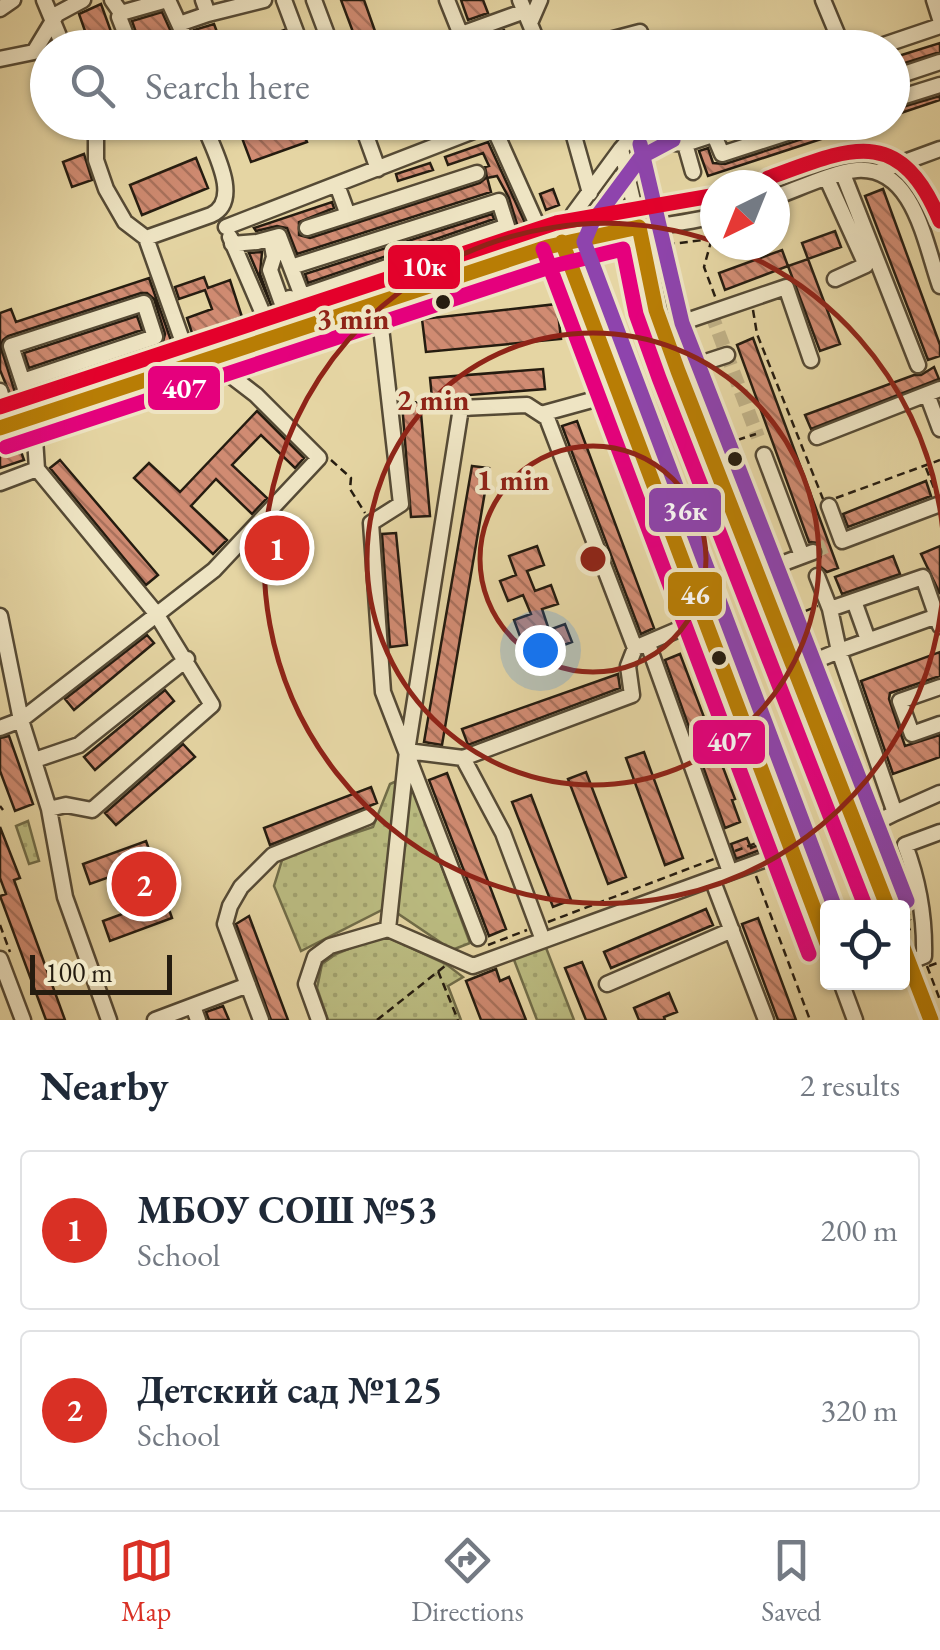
<!DOCTYPE html>
<meta charset="utf-8">
<style>
:root{--surface:#fff;--page:#f2f2f3;--text:#1f2937;--muted:#747a83;--line:#e0e1e3;--accent:#d93025}
body{margin:0;font-family:"EB Garamond",serif;background:var(--page);color:var(--text)}
.controls{position:absolute;right:30px;bottom:30px;display:grid;overflow:hidden;border-radius:10px;box-shadow:0 2px 8px #0004}
.controls button{width:90px;height:90px;display:grid;place-items:center;padding:0;border:0;border-bottom:2px solid var(--line);background:var(--surface);color:var(--text);font:50px sans-serif}
.compass{position:absolute;left:700px;top:170px;width:90px;height:90px;border-radius:50%;background:var(--surface);box-shadow:0 2px 8px #0004;rotate:223deg}
.scale{position:absolute;left:30px;bottom:25px;width:142px;box-sizing:border-box;padding-left:10px;border:5px solid #251c10;border-top:0;font-size:28px;line-height:35px;white-space:nowrap;color:#251c10;-webkit-text-stroke:8px #eee4c3;paint-order:stroke}
.you{position:absolute;left:540px;top:650px;width:35px;height:35px;margin:-25px;border:8px solid #fff;border-radius:50%;background:#1a73e8;box-shadow:0 0 0 15px #1a73e833}
.badge{display:grid;place-items:center;width:65px;height:65px;border-radius:50%;background:var(--accent);color:#fff;font-size:32px;font-weight:700}
.pin{position:absolute;translate:-50% -50%;border:5px solid #fff;box-shadow:0 2px 10px #0006}
.list{margin:0;padding:0;list-style:none}
h2{display:flex;justify-content:space-between;align-items:center;height:130px;margin:0;padding:0 40px;font-size:42px}
h2 small{font-size:32px;font-weight:400;color:var(--muted)}
.list li{display:grid;grid-template-columns:65px 1fr auto;gap:30px;align-items:center;box-sizing:border-box;height:160px;margin:0 20px 20px;padding:0 20px;border:2px solid var(--line);border-radius:10px}
.list b{display:block;font-size:38px;white-space:nowrap}
.list p{margin:0;font-size:32px;white-space:nowrap;color:var(--muted)}
.list em{font-size:32px;font-style:normal;color:var(--muted)}
.icon{flex:none;width:55px;height:55px;fill:none;stroke:currentColor;stroke-width:2;stroke-linecap:round;stroke-linejoin:round}
.map{position:relative;flex:none;width:940px;height:1020px;overflow:hidden}
.search{position:absolute;background:var(--surface);box-shadow:0 2px 8px #0004;left:30px;right:30px;top:30px;height:110px;display:flex;align-items:center;gap:25px;box-sizing:border-box;padding:0 35px;border-radius:55px;color:var(--muted);font-size:38px}
.sheet{height:490px;background:var(--surface)}
nav{display:flex;justify-content:space-around;align-items:center;box-sizing:border-box;height:140px;border-top:2px solid var(--line);background:var(--surface);font-size:28px;color:var(--muted)}
nav a{display:grid;justify-items:center;gap:5px}
nav .on{color:var(--accent)}
.map>svg:first-child{display:block}
</style>
<div class="map">
<svg width="940" height="1020" viewBox="0 0 940 1020">
<defs>
<pattern id="park-dots" width="8" height="8" patternUnits="userSpaceOnUse" patternTransform="scale(2.5)"><rect width="8" height="8" fill="#bbbc81"/><path d="M2 2h.1M6 6h.1" fill="none" stroke="#a1a16e" stroke-width="1.8" stroke-linecap="round"/></pattern>
<pattern id="building-back-hatch" width="6" height="6" patternUnits="userSpaceOnUse" patternTransform="scale(2.5)"><rect width="6" height="6" fill="#d08b72"/><path d="M-1 5l2 2M0 0l6 6M5-1l2 2" fill="none" stroke="#a9715c"/></pattern>
</defs>
<rect width="100%" height="100%" fill="#e5d5a3"/>
<filter id="stains"><feTurbulence type="fractalNoise" baseFrequency=".002" numOctaves="4"/><feColorMatrix values="0 0 0 0 .2 0 0 0 0 .09 0 0 0 0 .02 0 0 0 .5 -.17"/></filter>
<radialGradient id="worn" r=".72"><stop offset=".6" stop-color="#630" stop-opacity="0"/><stop offset="1" stop-color="#630" stop-opacity=".3"/></radialGradient>
<!-- park -->
<path fill="url(#park-dots)" stroke="#706c48" stroke-width="2.5" d="M 408,776 L 470,943 L 452,950 L 388,907 L 301,951 L 274,886 L 283,857 L 373,827 L 390,784 Z
M 28,821 L 39,861 L 29,864 L 16,826 Z
M 383,935 L 446,964 L 463,977 L 448,986 L 461,1020 L 328,1020 L 317,988 L 322,964 L 336,954 Z
M 543,940 L 574,1020 L 537,1020 L 511,952 Z"/>
<!-- building -->
<path fill="url(#building-back-hatch)" stroke="#251c10" stroke-width="2.5" d="M 341,0 L 364,0 L 381,48 L 359,48 Z
M 461,0 L 483,0 L 488,13 L 468,20 Z
M 101,4 L 114,40 L 119,48 L 91,48 L 79,14 Z
M 162,12 L 172,34 L 141,47 L 132,21 Z
M 214,24 L 223,48 L 198,48 L 194,30 Z
M 284,30 L 290,47 L 238,48 L 238,47 Z
M 504,30 L 510,46 L 504,48 L 453,48 Z
M 940,43 L 940,52 L 892,67 L 892,58 Z
M 940,96 L 940,100 L 892,116 L 892,110 Z
M 236,122 L 299,122 L 307,142 L 251,162 Z
M 831,122 L 867,124 L 708,176 L 699,151 L 708,148 L 713,163 L 725,164 L 824,132 Z
M 488,142 L 531,236 L 302,310 L 304,314 L 279,324 L 249,253 L 262,252 L 260,274 L 271,305 L 283,311 L 506,239 L 514,234 L 517,224 L 509,198 L 497,176 L 487,178 L 485,167 L 489,166 L 483,153 L 448,165 L 445,157 Z
M 84,154 L 92,180 L 72,187 L 63,162 Z
M 196,158 L 208,188 L 142,215 L 130,185 Z
M 430,163 L 433,170 L 398,181 L 396,174 Z
M 487,177 L 491,192 L 297,254 L 287,228 L 277,226 L 256,231 L 254,228 L 332,202 L 334,208 L 299,222 L 299,235 L 310,238 L 480,183 Z
M 553,189 L 559,205 L 546,210 L 540,194 Z
M 883,189 L 940,345 L 940,356 L 928,360 L 865,196 Z
M 492,214 L 494,219 L 308,283 L 305,274 Z
M 835,231 L 841,247 L 808,259 L 802,243 Z
M 782,250 L 788,266 L 725,290 L 719,273 Z
M 808,259 L 840,344 L 820,351 L 788,266 Z
M 204,277 L 208,288 L 230,280 L 242,317 L 218,325 L 224,343 L 198,351 L 187,318 L 212,309 L 205,290 L 179,299 L 175,287 Z
M 149,278 L 174,349 L 157,353 L 160,360 L 39,397 L 36,388 L 162,345 L 165,334 L 154,299 L 147,293 L 141,293 L 8,336 L 3,340 L 1,348 L 20,408 L 16,409 L 0,370 L 0,313 L 11,309 L 16,322 Z
M 557,304 L 561,339 L 426,352 L 422,319 Z
M 137,316 L 142,330 L 29,368 L 24,353 Z
M 753,338 L 838,568 L 827,572 L 818,565 L 823,549 L 819,543 L 809,542 L 737,345 Z
M 934,367 L 939,379 L 811,429 L 805,415 L 914,375 L 921,375 Z
M 543,369 L 545,389 L 432,398 L 430,378 Z
M 420,402 L 430,516 L 411,517 L 402,403 Z
M 257,411 L 304,458 L 295,468 L 261,435 L 232,465 L 267,498 L 252,514 L 216,479 L 191,506 L 227,540 L 213,554 L 134,478 L 149,463 L 180,492 Z
M 577,421 L 654,628 L 641,634 L 562,426 Z
M 18,443 L 24,460 L 0,468 L 0,449 Z
M 60,460 L 158,575 L 146,585 L 50,468 Z
M 472,466 L 489,468 L 442,745 L 424,742 Z
M 926,481 L 931,496 L 848,527 L 843,514 Z
M 396,533 L 407,645 L 390,647 L 382,534 Z
M 537,546 L 544,565 L 527,571 L 535,591 L 551,585 L 558,604 L 542,609 L 549,630 L 565,624 L 572,642 L 546,652 L 538,633 L 521,639 L 514,620 L 531,614 L 523,595 L 508,601 L 500,581 L 516,575 L 509,556 Z
M 940,546 L 940,594 L 921,554 Z
M 893,556 L 900,574 L 842,594 L 835,577 Z
M 147,635 L 154,643 L 74,710 L 65,699 Z
M 940,652 L 940,676 L 890,693 L 889,699 L 905,746 L 940,735 L 940,757 L 893,774 L 861,681 Z
M 680,654 L 735,799 L 732,800 L 740,822 L 725,828 L 665,660 Z
M 618,674 L 620,688 L 468,745 L 462,729 Z
M 165,690 L 174,701 L 95,770 L 84,757 Z
M 9,736 L 33,804 L 15,811 L 0,771 L 0,738 Z
M 183,744 L 195,757 L 116,825 L 105,813 Z
M 644,752 L 683,858 L 665,865 L 626,758 Z
M 586,772 L 626,877 L 608,884 L 568,779 Z
M 447,773 L 506,929 L 489,936 L 429,780 Z
M 371,787 L 377,803 L 270,845 L 264,828 Z
M 531,795 L 571,900 L 553,907 L 512,802 Z
M 0,827 L 20,878 L 14,880 L 65,1020 L 46,1020 L 0,896 L 6,894 L 0,878 Z
M 747,838 L 751,848 L 768,841 L 770,846 L 736,859 L 731,844 Z
M 146,841 L 153,861 L 131,870 L 144,906 L 165,898 L 172,918 L 110,941 L 103,921 L 125,913 L 112,876 L 90,884 L 83,864 Z
M 706,909 L 713,925 L 611,968 L 604,952 Z
M 249,916 L 288,1020 L 271,1020 L 236,924 Z
M 758,918 L 796,1020 L 778,1020 L 742,924 Z
M 582,962 L 606,1020 L 586,1020 L 565,968 Z
M 496,969 L 500,981 L 509,977 L 526,1020 L 481,1020 L 466,981 Z
M 669,993 L 677,1012 L 664,1017 L 665,1020 L 639,1020 L 634,1008 Z
M 223,1006 L 229,1020 L 209,1020 L 206,1012 Z"/>
<g fill="none" stroke-linecap="round" stroke-linejoin="round">
<!-- minor-tunnel -->
<path stroke="#bfb086" stroke-width="14" stroke-dasharray="14 7" stroke-linecap="butt" d="M 711,313 L 758,437
M 813,552 L 829,545"/>
<!-- minor casing -->
<g stroke="#554a35" stroke-width="19">
<path id="minor" d="M 44,0 L 64,48
M 112,0 L 121,13
M 203,0 L 208,14 L 264,0
M 284,0 L 302,48
M 314,0 L 332,48
M 447,0 L 459,30 L 464,33 L 525,11
M 520,0 L 540,48
M 823,0 L 843,48
M 934,0 L 940,19
M 0,9 L 13,0
M 530,23 L 540,0
M 179,24 L 208,14
M 131,48 L 119,17 L 121,13 L 167,0
M 168,48 L 183,41 L 184,35 L 168,0
M 579,48 L 640,32 L 644,48
M 875,48 L 940,26
M 0,59 L 34,52 L 57,14 L 83,0
M 892,78 L 940,62
M 892,100 L 940,85
M 96,122 L 96,160 L 106,189 L 125,222 L 146,238 L 191,365
M 361,122 L 378,169
M 570,122 L 590,193
M 492,124 L 547,247
M 649,131 L 675,143 L 685,144 L 752,122
M 714,135 L 722,154 L 821,122
M 685,144 L 693,172
M 621,149 L 663,329 L 888,908
M 880,171 L 940,149
M 843,174 L 918,365
M 827,179 L 866,265 L 835,279
M 337,185 L 348,215 L 477,173
M 775,197 C 798,189 833,172 857,170 C 914,166 925,244 940,286
M 226,227 L 497,122
M 307,228 L 348,215
M 230,237 L 273,337
M 146,238 L 211,215 C 244,200 211,146 203,122
M 271,239 L 274,257 L 270,270 L 281,301 L 290,298
M 562,242 L 621,392 L 828,947
M 562,242 L 574,213 L 621,149 L 628,141 L 664,122
M 232,244 L 257,242 L 279,236 L 302,296 L 507,226 L 499,201 L 291,267
M 378,301 L 401,504 L 371,523 L 383,692 L 478,938
M 663,329 L 786,287 L 811,360
M 678,371 L 727,355
M 23,381 L 155,337 L 144,303 L 11,346 L 34,416
M 940,389 L 927,394 L 940,429
M 0,391 L 10,425
M 541,414 L 621,392
M 24,420 L 35,439 L 37,469 L 155,612 L 212,705 L 92,810 L 66,805 L 49,809
M 0,428 L 562,242 C 612,230 664,228 715,216
M 817,437 L 927,394
M 764,455 L 802,556
M 0,483 L 37,469
M 829,506 L 842,541 L 940,504
M 757,573 L 813,552
M 817,576 L 830,609 L 839,651 L 937,616
M 854,601 L 868,640
M 830,609 L 923,577 L 940,626
M 0,616 L 21,720 L 49,809 L 65,897 L 109,1020
M 648,644 L 730,872
M 795,669 L 839,651 L 895,813 L 940,793
M 940,687 L 900,701 L 912,734 L 940,724
M 0,728 L 21,720 L 214,570 L 319,458 L 256,395 L 209,359
M 407,751 L 463,758 L 632,695 L 628,666 L 635,648 L 705,618
M 463,758 L 503,833 L 543,940
M 35,760 L 79,745 L 187,659
M 859,831 L 895,813
M 712,879 L 766,1020
M 388,929 L 407,751 L 461,408 L 527,405 L 547,418 L 635,648
M 902,944 L 931,1020
M 0,959 L 23,1020
M 909,962 L 924,956 C 925,916 919,882 905,845 L 940,832
M 841,982 L 855,1020
M 607,984 L 732,930
M 193,1006 L 198,1020
M 155,1020 L 248,985
M 261,1020 L 225,924 L 230,906 L 241,887 L 273,855 L 368,817
M 319,1020 L 306,984 L 315,957 L 330,946 L 388,929 L 473,966 L 791,850"/>
</g>
<!-- path -->
<path stroke="#251c10" stroke-width="2.5" stroke-dasharray="8 5" stroke-linecap="butt" d="M 715,227 L 704,267 L 716,299
M 654,246 L 712,239
M 581,262 L 631,251
M 539,263 L 553,270 L 559,269
M 753,310 L 757,334 L 823,499
M 687,335 L 695,355
M 592,356 L 605,386
M 698,379 L 768,558
M 725,444 L 756,434
M 331,460 L 351,478 L 350,489 L 365,513
M 926,468 L 936,493
M 640,478 L 689,611
M 836,498 L 940,460
M 777,579 L 805,650
M 793,616 L 818,606
M 697,633 L 772,838
M 814,672 L 871,812
M 0,806 L 3,810
M 880,834 L 911,920
M 735,851 L 770,838
M 756,876 L 810,1020
M 902,911 L 911,933
M 548,922 L 714,859
M 0,925 L 10,952
M 488,945 L 527,930
M 927,966 L 940,1000
M 929,966 L 940,962
M 438,971 L 458,1020
M 377,1020 L 445,966"/>
<!-- minor -->
<use href="#minor" stroke="#eee4c3" stroke-width="14"/>
<!-- bus-1 casing -->
<g stroke="#eee4c3" stroke-width="22">
<path id="bus-1" d="M 562,242 L 828,946
M 0,428 L 547,247 L 639,227 L 656,310 L 678,371 L 888,908
M 902,945 L 931,1020"/>
</g>
<!-- bus-2 casing -->
<g stroke="#eee4c3" stroke-width="22">
<path id="bus-2" d="M 543,249 L 809,954
M 6,447 L 553,266 L 623,249 L 636,314 L 659,378 L 866,908"/>
</g>
<!-- bus-3 casing -->
<g stroke="#eee4c3" stroke-width="22">
<path id="bus-3" d="M 673,140 L 641,157 L 592,223 L 584,242 L 835,908
M 640,144 L 682,323 L 907,901"/>
</g>
<!-- bus-4 casing -->
<g stroke="#eee4c3" stroke-width="22">
<path id="bus-4" d="M 768,178 C 848,149 899,122 940,221
M 0,407 L 556,223 L 711,196"/>
</g>
<!-- bus-1 -->
<use href="#bus-1" stroke="#b87d05" stroke-width="15"/>
<!-- bus-2 -->
<use href="#bus-2" stroke="#e5007d" stroke-width="15"/>
<!-- bus-3 -->
<use href="#bus-3" stroke="#8e44ad" stroke-width="15"/>
<!-- bus-4 -->
<use href="#bus-4" stroke="#e4002b" stroke-width="15"/>
</g>
<!-- distance rings -->
<g fill="none" stroke="#8f2418" stroke-width="5">
<circle cx="593" cy="559" r="113"/>
<circle cx="593" cy="559" r="226"/>
<path d="M726 246A340 340 0 1 1 715 242"/>
</g>
<!-- markers -->
<g fill="#251c10" stroke="#eee4c3" stroke-width="4">
<circle cx="443" cy="302" r="9"/>
<circle cx="735" cy="459" r="9"/>
<circle cx="719" cy="658" r="9"/>
</g>
<circle cx="593" cy="559" r="15" fill="#8f2418" stroke="#eee4c3" stroke-width="5"/>
<g font-size="30" text-anchor="middle" font-weight="bold" fill="#8f2418" stroke="#eee4c3" stroke-width="9" stroke-linejoin="round" paint-order="stroke">
<text x="353" y="329">3 min</text>
<text x="433" y="410">2 min</text>
<text x="513" y="490">1 min</text>
</g>
<g stroke="#eee4c3" stroke-width="4">
<rect x="386" y="243" width="76" height="48" rx="10" fill="#e4002b"/>
<rect x="146" y="364" width="76" height="48" rx="10" fill="#e5007d"/>
<rect x="647" y="486" width="76" height="48" rx="10" fill="#8e44ad"/>
<rect x="666" y="570" width="58" height="48" rx="10" fill="#b87d05"/>
<rect x="691" y="718" width="76" height="48" rx="10" fill="#e5007d"/>
</g>
<g font-size="28" text-anchor="middle" font-weight="bold" fill="#fff">
<text x="424" y="276">10к</text>
<text x="184" y="398">407</text>
<text x="685" y="520">36к</text>
<text x="695" y="604">46</text>
<text x="729" y="751">407</text>
</g>
<rect width="100%" height="100%" filter="url(#stains)"/>
<rect width="100%" height="100%" fill="url(#worn)"/>
</svg>
<div class="controls">
<button><svg class="icon" aria-label="locate" viewBox="0 0 24 24"><circle cx="12" cy="12" r="6"/><path d="M12 2v4M12 18v4M2 12h4M18 12h4"/></svg></button>
</div>
<svg class="compass" viewBox="-18 -18 36 36"><path d="M0-13l5 13h-10z" fill="#e53935"/><path d="M0 13l5-13h-10z" fill="#747a83"/></svg>
<div class="scale">100 m</div>
<div class="you"></div>
<div class="pin badge" style="left:277px;top:548px">1</div>
<div class="pin badge" style="left:144px;top:884px">2</div>
<div class="search"><svg class="icon" aria-label="search" viewBox="0 0 24 24"><circle cx="10" cy="10" r="6"/><path d="M15 15l6 6"/></svg>Search here</div>
</div>
<section class="sheet">
<h2>Nearby<small>2 results</small></h2>
<ul class="list">
<li><span class="badge">1</span><div><b>МБОУ СОШ №53</b><p>School</p></div><em>200 m</em></li>
<li><span class="badge">2</span><div><b>Детский сад №125</b><p>School</p></div><em>320 m</em></li>
</ul>
</section>
<nav>
<a class="on"><svg class="icon" aria-label="map" viewBox="0 0 24 24"><path d="M3 6l6-2 6 2 6-2v14l-6 2-6-2-6 2zM9 4v14M15 6v14"/></svg>Map</a>
<a><svg class="icon" aria-label="directions" viewBox="0 0 24 24"><path d="M12 3l9 9-9 9-9-9zM9 14v-3h6M13 9l2 2-2 2"/></svg>Directions</a>
<a><svg class="icon" aria-label="saved" viewBox="0 0 24 24"><path d="M7 4h10v16l-5-4-5 4z"/></svg>Saved</a>
</nav>
